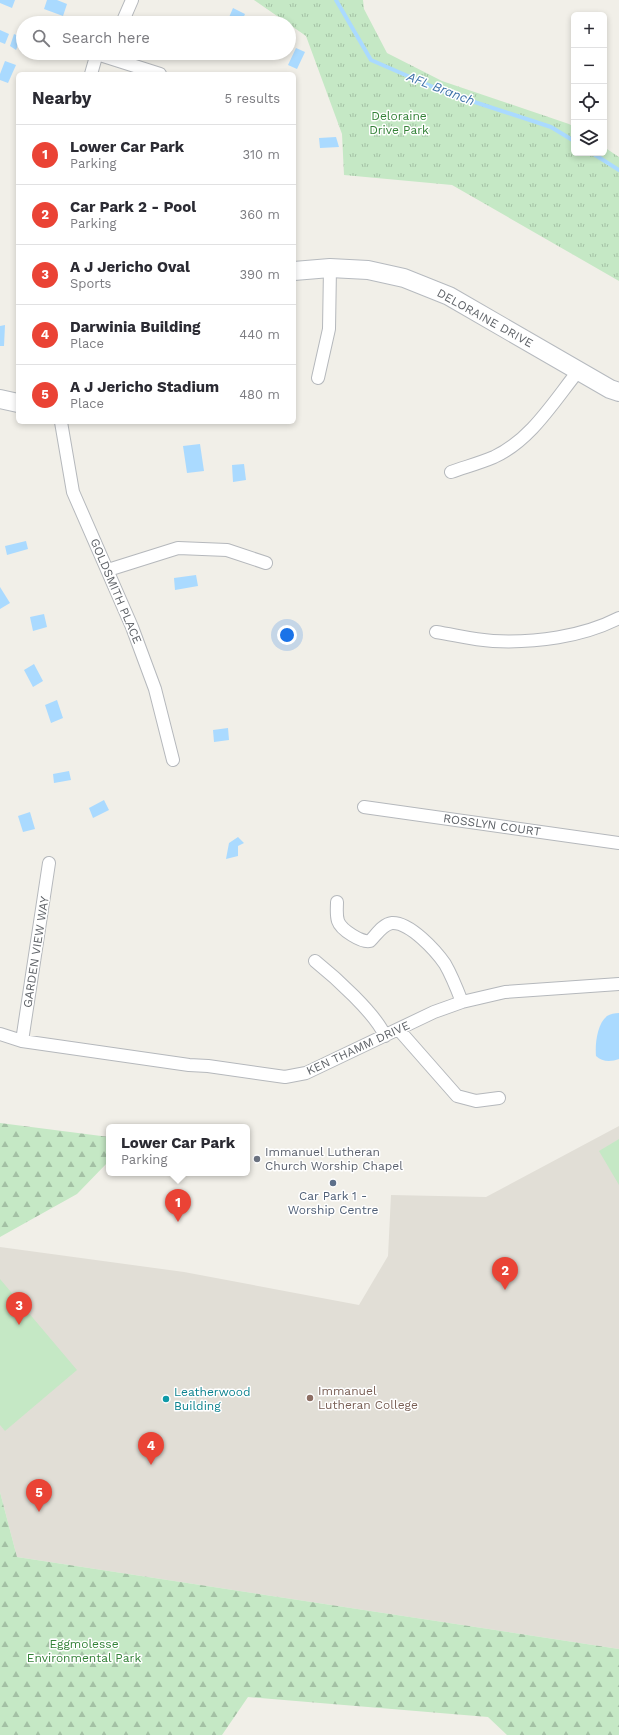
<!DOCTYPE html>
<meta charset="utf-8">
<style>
:root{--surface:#fff;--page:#f7f7f7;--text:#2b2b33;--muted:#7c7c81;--line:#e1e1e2;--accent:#ea4335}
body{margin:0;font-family:"Work Sans",sans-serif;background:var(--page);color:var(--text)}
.controls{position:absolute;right:12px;top:12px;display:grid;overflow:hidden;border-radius:6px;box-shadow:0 2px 6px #0003}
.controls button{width:36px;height:36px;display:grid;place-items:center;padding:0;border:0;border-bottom:1px solid var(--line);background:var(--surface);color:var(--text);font:20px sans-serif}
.you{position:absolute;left:287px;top:635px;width:14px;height:14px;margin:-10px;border:3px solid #fff;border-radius:50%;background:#1a73e8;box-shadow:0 0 0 6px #1a73e833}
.badge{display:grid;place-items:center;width:26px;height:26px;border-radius:50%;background:var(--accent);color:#fff;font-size:13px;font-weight:700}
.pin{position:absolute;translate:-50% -33px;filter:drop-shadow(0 1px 2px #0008)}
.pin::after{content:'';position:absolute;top:21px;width:14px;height:12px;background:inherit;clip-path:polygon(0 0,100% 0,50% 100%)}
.popup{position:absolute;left:106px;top:1124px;width:144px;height:52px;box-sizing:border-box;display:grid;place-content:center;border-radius:6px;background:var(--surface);filter:drop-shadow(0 1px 3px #0005);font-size:13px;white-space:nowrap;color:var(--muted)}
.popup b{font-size:15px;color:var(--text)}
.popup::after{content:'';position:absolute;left:50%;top:100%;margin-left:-8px;border:8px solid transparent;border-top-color:var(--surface)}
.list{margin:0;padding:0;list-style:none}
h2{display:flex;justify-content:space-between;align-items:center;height:52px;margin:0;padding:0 16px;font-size:17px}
h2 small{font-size:13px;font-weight:400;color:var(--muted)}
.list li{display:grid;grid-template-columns:26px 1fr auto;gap:12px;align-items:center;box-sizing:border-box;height:60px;padding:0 16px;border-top:1px solid var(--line)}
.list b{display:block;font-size:15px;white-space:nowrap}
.list p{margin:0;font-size:13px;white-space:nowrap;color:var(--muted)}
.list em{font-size:13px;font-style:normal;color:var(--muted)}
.icon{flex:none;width:22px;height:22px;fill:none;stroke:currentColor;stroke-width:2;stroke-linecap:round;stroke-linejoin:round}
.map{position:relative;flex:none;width:619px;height:1735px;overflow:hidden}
.search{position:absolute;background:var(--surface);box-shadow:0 2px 6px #0003;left:16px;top:16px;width:280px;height:44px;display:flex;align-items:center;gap:10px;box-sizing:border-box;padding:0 14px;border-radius:22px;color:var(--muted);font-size:15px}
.panel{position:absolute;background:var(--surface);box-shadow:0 2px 6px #0003;left:16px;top:72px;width:280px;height:352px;border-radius:6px}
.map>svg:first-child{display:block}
</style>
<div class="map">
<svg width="619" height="1735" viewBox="0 0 619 1735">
<defs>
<pattern id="forest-firs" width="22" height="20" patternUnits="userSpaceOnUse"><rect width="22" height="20" fill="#c5e8c5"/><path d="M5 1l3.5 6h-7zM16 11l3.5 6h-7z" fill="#a3c0a4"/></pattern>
<pattern id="park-tufts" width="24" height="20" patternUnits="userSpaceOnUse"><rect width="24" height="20" fill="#c5e8c5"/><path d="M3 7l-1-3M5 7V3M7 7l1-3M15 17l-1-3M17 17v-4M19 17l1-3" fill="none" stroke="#a3c0a4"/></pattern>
</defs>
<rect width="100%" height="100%" fill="#f1efe8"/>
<!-- education -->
<path fill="#e1ded6" d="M 619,1126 L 619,1649 L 17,1557 L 0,1492 L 0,1247 L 184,1272 L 359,1305 L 388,1256 L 391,1195 L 486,1197 Z"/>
<!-- grass -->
<path fill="#c5e8c5" d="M 619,1139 L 619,1185 L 599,1151 Z
M 0,1279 L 77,1370 L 5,1431 L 0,1425 Z"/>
<!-- forest -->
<path fill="url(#forest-firs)" d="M 0,1123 L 109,1137 L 109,1161 L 77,1194 L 0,1237 Z
M 0,1492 L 17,1557 L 619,1649 L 619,1735 L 507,1735 L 488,1717 L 248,1697 L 222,1735 L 0,1735 Z"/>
<!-- park -->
<path fill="url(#park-tufts)" d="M 254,0 L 363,0 L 364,9 L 387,53 L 442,81 L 569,124 L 574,127 L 574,153 L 604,153 L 604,147 L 619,157 L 619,281 L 452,185 L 344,175 L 342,134 L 306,36 Z"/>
<!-- water -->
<path fill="#aadaff" d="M 0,0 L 15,0 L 12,8 L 0,3 Z
M 47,0 L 57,0 L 67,4 L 63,16 L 44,9 Z
M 233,8 L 245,14 L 241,23 L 227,22 Z
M 0,30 L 9,34 L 5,44 L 0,42 Z
M 14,34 L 21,37 L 16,50 L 10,46 Z
M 296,48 L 305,52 L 297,69 L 288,65 Z
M 5,61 L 16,65 L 8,83 L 0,80 L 0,74 Z
M 336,137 L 339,147 L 320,148 L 319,138 Z
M 5,325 L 4,346 L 0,346 L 0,326 Z
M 200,444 L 204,471 L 187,473 L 183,446 Z
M 244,464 L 246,480 L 233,482 L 232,465 Z
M 26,541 L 28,549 L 7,555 L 5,546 Z
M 196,575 L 198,586 L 175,590 L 174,578 Z
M 0,587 L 10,603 L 0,609 Z
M 44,614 L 47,627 L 33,631 L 30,617 Z
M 34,664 L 43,681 L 33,687 L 24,670 Z
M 57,700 L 63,718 L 51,723 L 45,705 Z
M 228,728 L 229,740 L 214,742 L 213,730 Z
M 69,771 L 71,780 L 54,783 L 53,774 Z
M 104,800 L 109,810 L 93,818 L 89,808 Z
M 30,812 L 35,829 L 23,832 L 18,816 Z
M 238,837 L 244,843 L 238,846 L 238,856 L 226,859 L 229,843 Z
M 619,1013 L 619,1059 C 611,1062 602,1062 596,1056 C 595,1044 597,1024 607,1016 C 610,1014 615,1013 619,1013 Z"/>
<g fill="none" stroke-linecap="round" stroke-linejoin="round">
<!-- stream -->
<path stroke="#aadaff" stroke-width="4" d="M 336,0 L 371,60 L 447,93 L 551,127 L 574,141
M 592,153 L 619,170"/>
<!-- street casing -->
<g stroke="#b5b8bc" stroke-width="14">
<path id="street" d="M 122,23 L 132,0
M 97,54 L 160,74
M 91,74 L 97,53
M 318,378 L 329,329 L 330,268
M 61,422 L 73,492 L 132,627 L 155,689 L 173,760
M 451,472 C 465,467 480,463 494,457 C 531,440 554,401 579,370
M 108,570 L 178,548 L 227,550 L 266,563
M 436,632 C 455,635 474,640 493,641 C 535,643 582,637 619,618
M 364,807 L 619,843
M 337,902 C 337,908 336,915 338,921 C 341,930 362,943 370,941 C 376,935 383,924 392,923 C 410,922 436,951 445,964 C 452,976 457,989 462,1002
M 315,961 C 335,977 376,1014 385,1036
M 399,1030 L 457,1096 L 476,1101 L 499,1098
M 0,1034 L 22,1041 L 189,1065 L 208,1066 L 285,1077 L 306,1073 L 434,1012 L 462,1002 L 505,992 L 619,984
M 22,1041 L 49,863"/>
</g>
<!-- secondary casing -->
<g stroke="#b6babf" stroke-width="20">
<path id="secondary" d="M 294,271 L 330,268 L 368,270 L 404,278 L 449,296 L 610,389 L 619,392
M 0,399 L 18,403"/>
</g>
<!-- street -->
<use href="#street" stroke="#fff" stroke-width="12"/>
<!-- secondary -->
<use href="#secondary" stroke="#fff" stroke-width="18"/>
</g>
<!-- markers -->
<circle fill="#6b7280" stroke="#fff" stroke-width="1.5" cx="257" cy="1159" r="4"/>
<circle fill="#5c6f8a" stroke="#fff" stroke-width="1.5" cx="333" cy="1183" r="4"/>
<circle fill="#8d6e63" stroke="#fff" stroke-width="1.5" cx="310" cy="1398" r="4"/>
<circle fill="#0f9aa8" stroke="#fff" stroke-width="1.5" cx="166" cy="1399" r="4"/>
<g text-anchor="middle" stroke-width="3" stroke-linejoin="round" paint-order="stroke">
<!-- park labels -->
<g font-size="12" fill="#348238" stroke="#fff">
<text x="399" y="120">Deloraine<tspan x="399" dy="14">Drive Park</tspan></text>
<text x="84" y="1648">Eggmolesse<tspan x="84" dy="14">Environmental Park</tspan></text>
</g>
<!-- street labels -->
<g font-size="12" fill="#5f6368" stroke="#fff">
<text transform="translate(485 318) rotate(29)" y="4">DELORAINE DRIVE</text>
<text transform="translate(116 591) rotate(67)" y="4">GOLDSMITH PLACE</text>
<text transform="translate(492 825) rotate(8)" y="4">ROSSLYN COURT</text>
<text transform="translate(36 952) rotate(-81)" y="4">GARDEN VIEW WAY</text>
<text transform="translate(358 1048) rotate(-25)" y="4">KEN THAMM DRIVE</text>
</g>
<!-- worship labels -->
<g font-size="12" fill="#5b616d" stroke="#fff" text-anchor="start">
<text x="265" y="1156">Immanuel Lutheran<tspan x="265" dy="14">Church Worship Chapel</tspan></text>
</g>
<!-- service labels -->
<g font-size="12" fill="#4e5e75" stroke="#fff">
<text x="333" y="1200">Car Park 1 -<tspan x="333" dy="14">Worship Centre</tspan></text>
</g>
<!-- education labels -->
<g font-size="12" fill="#785e54" stroke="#fff" text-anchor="start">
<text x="318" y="1395">Immanuel<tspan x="318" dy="14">Lutheran College</tspan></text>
</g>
<!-- culture labels -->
<g font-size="12" fill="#0d838f" stroke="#fff" text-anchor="start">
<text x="174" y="1396">Leatherwood<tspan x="174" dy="14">Building</tspan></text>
</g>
<!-- water labels -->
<g font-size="13" font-style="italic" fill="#4174aa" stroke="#fff">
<text transform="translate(441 88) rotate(21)" y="5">AFL Branch</text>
</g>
</g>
</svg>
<div class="controls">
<button>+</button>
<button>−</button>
<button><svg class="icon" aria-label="locate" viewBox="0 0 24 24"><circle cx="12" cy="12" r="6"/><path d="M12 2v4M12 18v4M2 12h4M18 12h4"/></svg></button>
<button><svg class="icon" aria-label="layers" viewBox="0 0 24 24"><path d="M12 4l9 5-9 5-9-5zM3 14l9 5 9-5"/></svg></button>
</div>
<div class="you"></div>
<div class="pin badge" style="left:178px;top:1222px">1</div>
<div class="popup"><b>Lower Car Park</b>Parking</div>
<div class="pin badge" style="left:505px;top:1290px">2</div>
<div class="pin badge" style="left:19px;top:1325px">3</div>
<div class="pin badge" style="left:151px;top:1465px">4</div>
<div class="pin badge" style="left:39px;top:1512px">5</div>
<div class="search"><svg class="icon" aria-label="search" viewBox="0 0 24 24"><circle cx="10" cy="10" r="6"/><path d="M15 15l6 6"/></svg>Search here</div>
<section class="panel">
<h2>Nearby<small>5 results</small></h2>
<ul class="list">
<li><span class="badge">1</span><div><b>Lower Car Park</b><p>Parking</p></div><em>310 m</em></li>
<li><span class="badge">2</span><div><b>Car Park 2 - Pool</b><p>Parking</p></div><em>360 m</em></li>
<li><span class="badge">3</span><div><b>A J Jericho Oval</b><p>Sports</p></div><em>390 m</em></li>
<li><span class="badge">4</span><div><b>Darwinia Building</b><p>Place</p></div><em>440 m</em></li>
<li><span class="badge">5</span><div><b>A J Jericho Stadium</b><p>Place</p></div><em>480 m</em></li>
</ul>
</section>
</div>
